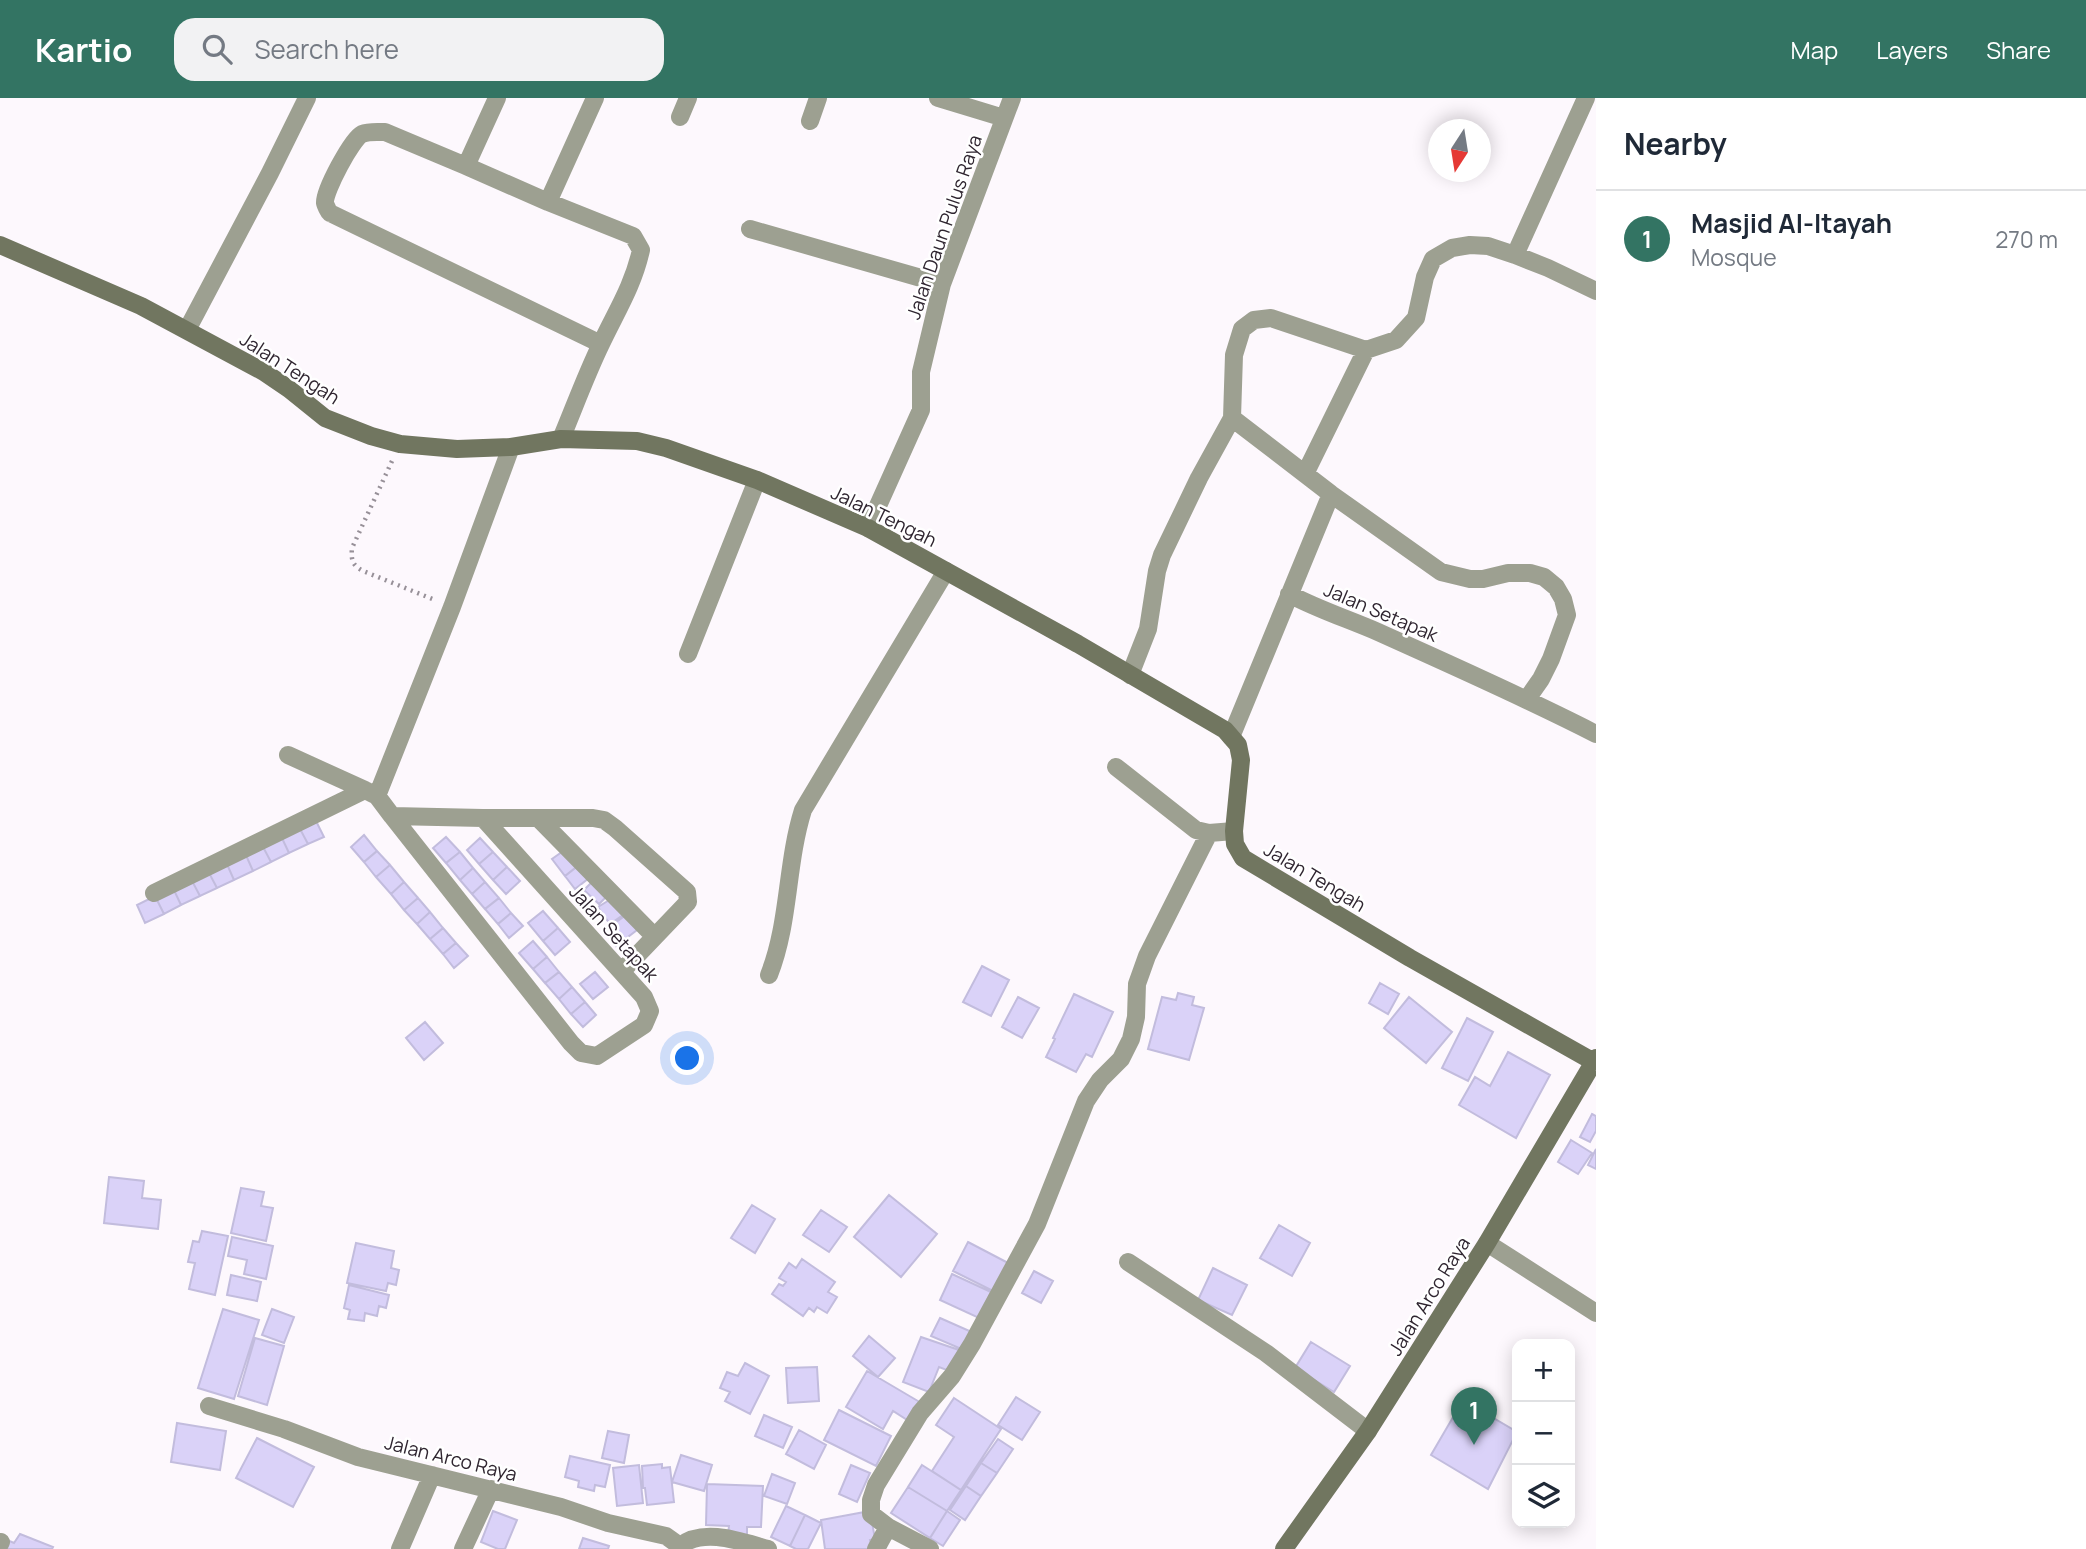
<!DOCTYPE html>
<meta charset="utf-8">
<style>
:root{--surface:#fff;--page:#f2f2f3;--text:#1f2937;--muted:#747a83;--line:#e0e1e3;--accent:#337463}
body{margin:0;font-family:Manrope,sans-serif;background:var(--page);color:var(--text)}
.controls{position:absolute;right:21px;bottom:21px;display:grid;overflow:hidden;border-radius:14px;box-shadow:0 4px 18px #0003}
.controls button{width:63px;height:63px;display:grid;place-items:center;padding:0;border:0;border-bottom:2px solid var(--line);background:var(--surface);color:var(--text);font:35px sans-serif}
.compass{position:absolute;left:1428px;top:21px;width:63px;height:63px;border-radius:50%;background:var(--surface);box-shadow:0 4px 18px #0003;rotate:192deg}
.you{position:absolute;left:688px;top:961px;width:24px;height:24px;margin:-18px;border:5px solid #fff;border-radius:50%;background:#1a73e8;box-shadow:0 0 0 10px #1a73e833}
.badge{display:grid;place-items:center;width:46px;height:46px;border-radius:50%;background:var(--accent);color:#fff;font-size:23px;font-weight:700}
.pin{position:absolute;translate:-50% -58px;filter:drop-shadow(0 2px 4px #0008)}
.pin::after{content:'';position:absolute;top:37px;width:24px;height:21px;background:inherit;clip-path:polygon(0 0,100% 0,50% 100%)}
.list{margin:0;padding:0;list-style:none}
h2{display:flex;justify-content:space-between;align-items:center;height:91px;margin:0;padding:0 28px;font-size:30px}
h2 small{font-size:23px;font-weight:400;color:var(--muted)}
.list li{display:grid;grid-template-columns:46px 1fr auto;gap:21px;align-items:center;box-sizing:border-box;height:98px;padding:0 28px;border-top:2px solid var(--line)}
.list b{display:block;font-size:26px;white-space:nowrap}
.list p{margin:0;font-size:23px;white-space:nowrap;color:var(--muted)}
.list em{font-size:23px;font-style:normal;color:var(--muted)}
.icon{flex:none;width:38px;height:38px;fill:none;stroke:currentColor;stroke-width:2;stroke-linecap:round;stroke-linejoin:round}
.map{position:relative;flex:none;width:1596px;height:1451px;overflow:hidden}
header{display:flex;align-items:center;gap:42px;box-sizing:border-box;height:98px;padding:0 35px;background:var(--accent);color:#fff}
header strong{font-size:33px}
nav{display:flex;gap:38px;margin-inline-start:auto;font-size:24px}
.search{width:490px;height:63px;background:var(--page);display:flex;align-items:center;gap:18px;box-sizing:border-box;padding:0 24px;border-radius:21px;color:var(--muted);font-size:26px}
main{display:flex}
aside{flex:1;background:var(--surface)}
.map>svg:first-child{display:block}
</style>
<header>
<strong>Kartio</strong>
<div class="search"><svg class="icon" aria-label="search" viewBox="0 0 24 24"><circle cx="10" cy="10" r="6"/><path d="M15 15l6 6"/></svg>Search here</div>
<nav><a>Map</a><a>Layers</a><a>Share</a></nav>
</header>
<main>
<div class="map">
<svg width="1596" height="1451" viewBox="0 0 1596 1451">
<rect width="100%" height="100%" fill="#fdf8fd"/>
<!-- building -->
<path fill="#dad2f8" stroke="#c2bcdd" stroke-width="2" d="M 315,721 L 324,739 L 308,746 L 299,729 Z
M 299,729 L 308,746 L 289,755 L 281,738 Z
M 364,737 L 377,753 L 364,764 L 351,749 Z
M 281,738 L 289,755 L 271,764 L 262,747 Z
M 446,739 L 460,754 L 446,765 L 433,750 Z
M 480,740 L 493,754 L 479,766 L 467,752 Z
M 262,747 L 271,764 L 253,773 L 245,755 Z
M 566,751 L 579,767 L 565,778 L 552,761 Z
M 377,753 L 390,767 L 376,779 L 364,764 Z
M 460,754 L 473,770 L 460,782 L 446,765 Z
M 493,754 L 507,769 L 493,782 L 479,766 Z
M 245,755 L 253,773 L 234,782 L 226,764 Z
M 226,764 L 234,782 L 217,790 L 208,773 Z
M 390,767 L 404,784 L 391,796 L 376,779 Z
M 579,767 L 589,780 L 575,791 L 565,778 Z
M 507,769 L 520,783 L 506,796 L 493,782 Z
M 473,770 L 485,784 L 472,796 L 460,782 Z
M 208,773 L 217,790 L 200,798 L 191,781 Z
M 191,781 L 200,798 L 181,807 L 173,790 Z
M 595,781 L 610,795 L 599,806 L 584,792 Z
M 404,784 L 418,800 L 404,812 L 391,796 Z
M 485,784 L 499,800 L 485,811 L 472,796 Z
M 173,790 L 181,807 L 164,816 L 155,798 Z
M 155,798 L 164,816 L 145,825 L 137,807 Z
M 418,800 L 430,814 L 417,826 L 404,812 Z
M 499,800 L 511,815 L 498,826 L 485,811 Z
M 611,801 L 623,817 L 610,826 L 598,809 Z
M 543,813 L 558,830 L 543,843 L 528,825 Z
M 430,814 L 443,830 L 430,841 L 417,826 Z
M 511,815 L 523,828 L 509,840 L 498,826 Z
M 626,817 L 637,832 L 616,848 L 604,833 Z
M 443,830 L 456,845 L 443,856 L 430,841 Z
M 558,830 L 570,844 L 555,857 L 543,843 Z
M 533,843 L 547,859 L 533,871 L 519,855 Z
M 456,845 L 468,858 L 454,870 L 443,856 Z
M 547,859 L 559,874 L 545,885 L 533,871 Z
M 982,868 L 1009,882 L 991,918 L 963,904 Z
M 559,874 L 572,889 L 559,901 L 545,885 Z
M 595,874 L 608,889 L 593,901 L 580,886 Z
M 1380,885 L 1399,896 L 1388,916 L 1369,905 Z
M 572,889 L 585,904 L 571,916 L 559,901 Z
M 1178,895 L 1194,899 L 1192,907 L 1204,910 L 1189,962 L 1148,951 L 1162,899 L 1176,902 Z
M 1074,896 L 1113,914 L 1092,959 L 1086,956 L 1076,974 L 1046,959 L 1055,941 L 1053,940 Z
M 1018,899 L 1039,910 L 1022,940 L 1002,929 Z
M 1409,899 L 1452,934 L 1426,965 L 1384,930 Z
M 585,904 L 596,917 L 583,929 L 571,916 Z
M 1467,920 L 1493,934 L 1468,983 L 1442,970 Z
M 425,924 L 443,945 L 424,962 L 406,940 Z
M 1508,954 L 1550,977 L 1516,1040 L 1459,1007 L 1475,979 L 1490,988 Z
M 1592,1016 L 1596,1018 L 1596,1033 L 1590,1044 L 1580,1039 Z
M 1571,1042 L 1592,1055 L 1578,1076 L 1558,1064 Z
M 1596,1051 L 1596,1071 L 1588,1067 Z
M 109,1079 L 144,1083 L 142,1100 L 161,1102 L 158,1131 L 104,1125 Z
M 241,1090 L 264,1094 L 261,1108 L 273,1110 L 266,1143 L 231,1135 Z
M 889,1097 L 937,1136 L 901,1179 L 854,1139 Z
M 752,1107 L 775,1121 L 755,1155 L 731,1140 Z
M 821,1112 L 847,1129 L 829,1154 L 803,1137 Z
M 1279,1127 L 1310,1145 L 1292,1178 L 1260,1160 Z
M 202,1133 L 228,1138 L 215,1197 L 189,1191 L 195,1165 L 188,1164 L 193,1143 L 199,1144 Z
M 232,1139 L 273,1148 L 266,1181 L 244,1176 L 247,1162 L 228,1158 Z
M 968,1144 L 1012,1167 L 997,1195 L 953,1173 Z
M 356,1145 L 394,1153 L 391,1170 L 399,1172 L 396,1187 L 388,1185 L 386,1193 L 347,1185 Z
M 802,1161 L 835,1184 L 828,1194 L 837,1199 L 827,1215 L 817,1209 L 814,1214 L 809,1210 L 803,1218 L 772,1196 L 779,1186 L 783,1188 L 786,1184 L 779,1180 L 789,1165 L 796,1170 Z
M 1213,1170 L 1247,1187 L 1232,1217 L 1198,1202 Z
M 1034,1173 L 1053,1183 L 1041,1205 L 1022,1195 Z
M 952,1176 L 991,1194 L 979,1220 L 940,1202 Z
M 231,1177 L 261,1184 L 257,1203 L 227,1197 Z
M 349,1187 L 389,1197 L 386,1210 L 379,1208 L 377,1218 L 365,1215 L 364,1223 L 348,1221 L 350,1212 L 344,1210 Z
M 223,1211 L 259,1222 L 234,1301 L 198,1290 Z
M 272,1211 L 294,1219 L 284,1245 L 262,1237 Z
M 940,1220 L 974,1235 L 966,1253 L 931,1238 Z
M 869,1238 L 895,1260 L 878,1279 L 853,1258 Z
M 921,1239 L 959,1252 L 952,1274 L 939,1269 L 929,1294 L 903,1284 Z
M 255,1240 L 284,1248 L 267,1307 L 238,1298 Z
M 1311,1244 L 1350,1268 L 1334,1294 L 1295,1270 Z
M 745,1265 L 769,1278 L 750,1316 L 725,1303 L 730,1294 L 720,1290 L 727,1274 L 738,1278 Z
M 817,1269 L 819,1303 L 788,1305 L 786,1270 Z
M 867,1273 L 923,1306 L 912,1325 L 893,1313 L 883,1331 L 846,1309 Z
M 1016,1299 L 1040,1314 L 1022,1342 L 998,1327 Z
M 954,1300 L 1001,1331 L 961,1392 L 932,1373 L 954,1339 L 936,1327 Z
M 1463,1302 L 1517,1334 L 1488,1391 L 1431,1357 Z
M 839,1312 L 891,1338 L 876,1368 L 824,1342 Z
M 764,1317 L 792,1329 L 783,1350 L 755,1338 Z
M 177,1325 L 226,1333 L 220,1372 L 171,1364 Z
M 799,1332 L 826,1347 L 814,1371 L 786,1356 Z
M 608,1333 L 629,1337 L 624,1365 L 602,1360 Z
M 257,1340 L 314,1369 L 293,1409 L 236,1380 Z
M 998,1341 L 1013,1351 L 997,1375 L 981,1365 Z
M 681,1357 L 712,1367 L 704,1393 L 672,1384 Z
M 570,1358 L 610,1367 L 605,1389 L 595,1387 L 594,1393 L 578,1389 L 579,1383 L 565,1379 Z
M 981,1365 L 997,1375 L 981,1398 L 966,1388 Z
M 662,1366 L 662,1370 L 670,1369 L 674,1404 L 647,1407 L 645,1390 L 643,1390 L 642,1368 Z
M 639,1367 L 643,1405 L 617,1408 L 613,1370 Z
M 851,1367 L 870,1375 L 857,1404 L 839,1396 Z
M 922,1367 L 961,1392 L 947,1413 L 908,1389 Z
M 772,1376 L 795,1385 L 787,1406 L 764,1398 Z
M 707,1386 L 763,1388 L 761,1429 L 747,1429 L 747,1437 L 728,1436 L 729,1428 L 706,1427 Z
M 966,1388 L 981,1398 L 965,1422 L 950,1412 Z
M 908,1389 L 947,1413 L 930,1440 L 891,1415 Z
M 786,1408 L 805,1417 L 790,1448 L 771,1439 Z
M 493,1413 L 517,1422 L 505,1451 L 498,1451 L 481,1444 Z
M 870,1413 L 875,1441 L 870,1442 L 872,1451 L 825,1451 L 821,1422 Z
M 947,1413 L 960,1422 L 943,1448 L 930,1440 Z
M 805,1417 L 821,1425 L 808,1451 L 796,1451 L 790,1448 Z
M 20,1436 L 53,1449 L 52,1451 L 0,1451 L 5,1441 L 14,1445 Z
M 583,1440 L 609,1448 L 608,1451 L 579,1451 Z"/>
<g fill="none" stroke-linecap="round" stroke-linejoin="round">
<!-- path -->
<path stroke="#979098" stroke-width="4.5" stroke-dasharray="2 5" stroke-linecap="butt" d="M 392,363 L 352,450 C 351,462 352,467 363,473 L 435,502"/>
<!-- minor -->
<path stroke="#9da091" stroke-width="18" d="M 497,0 L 466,68 L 548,104 L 633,138 L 641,152 C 633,188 616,214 601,246 C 586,277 574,310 561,341
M 938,0 L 1004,20
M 680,19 L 688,0
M 810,23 L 818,0
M 466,68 L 385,34 C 377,34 369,33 362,36 C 352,41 324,93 325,105 C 325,106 329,115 330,115 L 601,246
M 548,104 L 595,0
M 750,131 L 942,186
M 1515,157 L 1586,0
M 187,232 L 270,75 L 307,0
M 1232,320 L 1331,396 L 1441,474 L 1470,481 L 1483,481 L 1508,475 L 1530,475 L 1544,479 L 1556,489 L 1563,501 L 1567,517 L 1551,561 L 1541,581 L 1527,601
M 1305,376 L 1366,252
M 868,430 L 921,312 L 921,274 L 942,186 L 1012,0
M 1289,496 C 1317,511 1348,521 1378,534 C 1451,567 1524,599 1596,636
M 688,556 L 757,382
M 1130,577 L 1148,531 L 1157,473 L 1162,457 L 1199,380 L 1232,320 L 1234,257 L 1242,231 L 1254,222 L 1271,220 L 1366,252 L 1396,242 L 1416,220 L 1425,179 L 1433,161 L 1452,150 L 1470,147 L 1488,148 L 1515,157 L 1548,170 L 1596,193
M 1231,639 L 1331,396
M 288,657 L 365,692
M 1116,669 L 1196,732 L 1209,735 L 1234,733
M 377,698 L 452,509 L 511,349
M 483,720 L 593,720 L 604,722 L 615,730 L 687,794 L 688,804 L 622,873
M 539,721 L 654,838
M 154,795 L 365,692 L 377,698 L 392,718 L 571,945 L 581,955 L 597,958 L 644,927 L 650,913 L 644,899 L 483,720 L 392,718
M 769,877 C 790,824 786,766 803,712 L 946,473
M 1487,1145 L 1596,1215
M 1128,1164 L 1266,1255 L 1368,1333
M 209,1308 L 284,1331 L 358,1359 L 561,1409 L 608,1425 L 666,1438 L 680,1448 L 679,1451
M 888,1429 L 871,1416 L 871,1402 L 876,1387 L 920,1315 L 952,1278 L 972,1246 L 1037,1126 L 1086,1003 L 1100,982 L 1121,961 L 1131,941 L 1136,919 L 1137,886 L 1147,858 L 1209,735
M 0,1446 L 1,1444
M 680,1448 C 704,1429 742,1444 768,1451
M 400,1451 L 432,1377
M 463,1451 L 491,1391
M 876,1451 L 888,1429 L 930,1451"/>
<!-- secondary -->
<path stroke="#717660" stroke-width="18" d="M 0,147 L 141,208 L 264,274 L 289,291 L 325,320 L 371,338 L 400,346 L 457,351 L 511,349 L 561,341 L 637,343 L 666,350 L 757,382 L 868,430 L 1078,546 L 1225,632 L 1238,647 L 1241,662 L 1234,733 L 1235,746 L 1243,760 L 1410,860 L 1594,964
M 1284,1451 L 1368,1333 L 1487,1145 L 1596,960"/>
</g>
<g text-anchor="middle" stroke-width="5" stroke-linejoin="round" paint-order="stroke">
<!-- street labels -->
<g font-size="19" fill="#2f2530" stroke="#fff">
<text transform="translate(944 129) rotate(-71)" y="7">Jalan Daun Pulus Raya</text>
<text transform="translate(290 270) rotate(33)" y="7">Jalan Tengah</text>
<text transform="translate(884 418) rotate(26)" y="7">Jalan Tengah</text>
<text transform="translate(1381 514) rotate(23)" y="7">Jalan Setapak</text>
<text transform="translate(1315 779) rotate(31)" y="7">Jalan Tengah</text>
<text transform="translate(614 835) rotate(48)" y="7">Jalan Setapak</text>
<text transform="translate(1429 1198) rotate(-58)" y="7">Jalan Arco Raya</text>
<text transform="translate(451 1360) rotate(14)" y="7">Jalan Arco Raya</text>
</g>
</g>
</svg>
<div class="controls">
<button>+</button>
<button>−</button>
<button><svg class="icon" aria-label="layers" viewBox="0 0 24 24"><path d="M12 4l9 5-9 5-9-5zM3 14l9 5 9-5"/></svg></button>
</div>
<svg class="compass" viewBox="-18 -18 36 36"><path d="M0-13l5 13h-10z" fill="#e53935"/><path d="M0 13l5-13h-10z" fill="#747a83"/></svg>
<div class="you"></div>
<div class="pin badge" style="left:1474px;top:1347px">1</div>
</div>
<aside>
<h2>Nearby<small></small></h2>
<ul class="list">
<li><span class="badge">1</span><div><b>Masjid Al-Itayah</b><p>Mosque</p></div><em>270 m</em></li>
</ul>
</aside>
</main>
